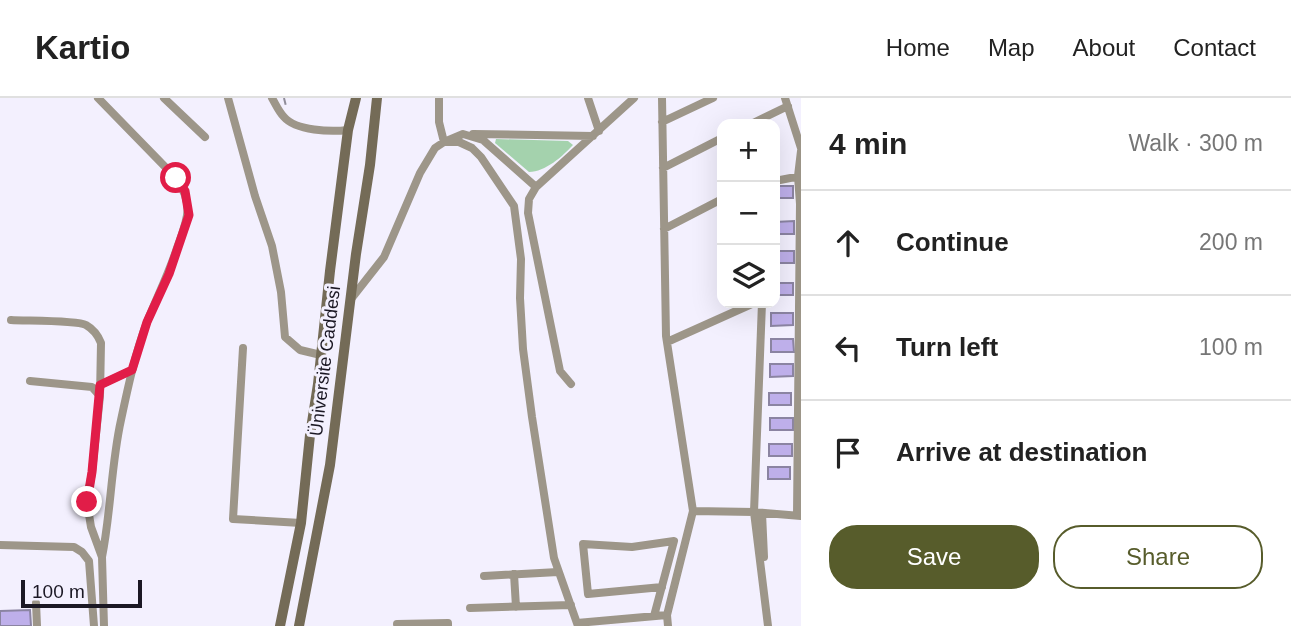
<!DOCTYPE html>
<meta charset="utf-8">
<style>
:root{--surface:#fff;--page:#f2f2f2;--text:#222;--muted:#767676;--line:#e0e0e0;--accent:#575c2b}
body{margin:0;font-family:Arial,sans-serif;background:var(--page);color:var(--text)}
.controls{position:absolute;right:21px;top:21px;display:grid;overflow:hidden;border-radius:14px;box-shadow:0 7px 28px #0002}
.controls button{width:63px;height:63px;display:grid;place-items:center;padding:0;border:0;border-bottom:2px solid var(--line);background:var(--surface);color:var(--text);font:35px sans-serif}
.scale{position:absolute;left:21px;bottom:18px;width:121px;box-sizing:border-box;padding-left:7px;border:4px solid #1b1824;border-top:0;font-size:19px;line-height:24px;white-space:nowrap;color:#1b1824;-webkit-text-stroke:5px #f3f0fe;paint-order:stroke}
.stop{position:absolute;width:21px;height:21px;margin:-16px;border:5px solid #e11d48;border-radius:50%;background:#fff}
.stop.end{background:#e11d48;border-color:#fff;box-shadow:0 2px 7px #0008}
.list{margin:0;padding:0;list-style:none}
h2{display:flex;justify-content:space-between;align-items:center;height:91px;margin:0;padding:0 28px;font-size:30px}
h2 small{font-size:23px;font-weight:400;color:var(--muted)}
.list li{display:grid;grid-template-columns:46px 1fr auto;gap:21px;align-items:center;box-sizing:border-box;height:105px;padding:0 28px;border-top:2px solid var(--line)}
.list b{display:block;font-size:26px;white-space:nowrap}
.list em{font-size:23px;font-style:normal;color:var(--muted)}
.actions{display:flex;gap:14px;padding:21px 28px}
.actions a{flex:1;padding:16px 0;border:2px solid var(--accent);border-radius:28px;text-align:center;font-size:24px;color:var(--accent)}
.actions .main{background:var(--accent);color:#fff}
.icon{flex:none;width:38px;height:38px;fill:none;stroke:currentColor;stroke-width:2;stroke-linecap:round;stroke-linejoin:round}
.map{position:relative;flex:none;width:801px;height:528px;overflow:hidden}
header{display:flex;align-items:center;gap:42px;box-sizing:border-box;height:98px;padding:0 35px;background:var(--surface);border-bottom:2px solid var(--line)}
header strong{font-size:33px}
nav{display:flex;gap:38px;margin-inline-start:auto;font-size:24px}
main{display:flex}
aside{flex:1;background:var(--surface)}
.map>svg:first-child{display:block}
</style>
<header>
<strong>Kartio</strong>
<nav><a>Home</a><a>Map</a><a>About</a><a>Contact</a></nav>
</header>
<main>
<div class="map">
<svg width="801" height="528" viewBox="0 0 801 528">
<rect width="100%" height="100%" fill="#f3f0fe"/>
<!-- green -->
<path fill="#a4d2ad" d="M 496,41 L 568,43 L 573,47 C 563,58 545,74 529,74 L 495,45 Z"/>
<!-- building -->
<path fill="#beafea" stroke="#8b84a2" stroke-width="2" d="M 775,88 L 793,88 L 793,100 L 775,100 Z
M 794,123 L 794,136 L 775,136 L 775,124 Z
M 775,153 L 794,153 L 794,165 L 775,165 Z
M 775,185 L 793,185 L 793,197 L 775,197 Z
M 771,215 L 793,215 L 793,227 L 771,228 Z
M 771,241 L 793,241 L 794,254 L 771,254 Z
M 770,266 L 793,266 L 793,278 L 770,279 Z
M 769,295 L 791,295 L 791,307 L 769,307 Z
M 770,320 L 793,320 L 793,332 L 770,332 Z
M 769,346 L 792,346 L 792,358 L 769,358 Z
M 768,369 L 790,369 L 790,381 L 768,381 Z
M 30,512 L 31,528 L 0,528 L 0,513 Z"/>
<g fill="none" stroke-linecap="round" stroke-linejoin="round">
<!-- path -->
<path stroke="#908d9a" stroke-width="2" stroke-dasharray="7 3.5" stroke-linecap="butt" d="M 284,0 L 286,8"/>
<!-- street -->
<path stroke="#9d9689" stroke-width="8" d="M 98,0 L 176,80 C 195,108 187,122 177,150 C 169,175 157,199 147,224 C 135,256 128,289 121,322 C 111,367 111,414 102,459
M 164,0 L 205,39
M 228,0 L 255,98 L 272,148 L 281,194 L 285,239 L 300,252 L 321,257
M 272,0 C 276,7 279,14 284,19 C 296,33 331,34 348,32
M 439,0 L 439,24 L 444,44 L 459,44 L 472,50 L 481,59 L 514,108 L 521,161 L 520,200 L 523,251 L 532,319 L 554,460 L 578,528
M 588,0 L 599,33
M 662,0 L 666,238 L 693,413
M 785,0 L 801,50
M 662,24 L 713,0
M 751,26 L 788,8
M 473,36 L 593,38
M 663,70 L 722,40
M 775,83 L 801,78
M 536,89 L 529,101 L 528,115 L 560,273 L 571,286
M 664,131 L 722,101
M 351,201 L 384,159 L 420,75 L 435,50 L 444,44 L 463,36 L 483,42 L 536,89 L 634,0
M 11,222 C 25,223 76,222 86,227 C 93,231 98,237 101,245 L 100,298
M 667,244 L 754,205
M 243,250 L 233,421 L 301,425
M 30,283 L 92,289 L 100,298 L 92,374 L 87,404 L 91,429 L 102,459 L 104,528
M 100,287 L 132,272
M 762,415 L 764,459
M 797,417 L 800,106 L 798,78 L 801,53
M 0,447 L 74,449 L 82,454 L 89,463 L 94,528
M 514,476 L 516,509
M 484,478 L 558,474
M 36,505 L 37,528
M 470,510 L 571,507
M 654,518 L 674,443 L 632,449 L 583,446 L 588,496 L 662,489
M 577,525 L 667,517
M 397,526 L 448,525 L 448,528
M 668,528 L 667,517 L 693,413 L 754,414 L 762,205
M 768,528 L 754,414 L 801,418"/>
<!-- secondary -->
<path stroke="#746b57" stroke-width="10" d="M 280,528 L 301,425 L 310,337 L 318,286 L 330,173 L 348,32 L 356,0
M 299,528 L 330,367 L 356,156 L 370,67 L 377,0"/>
</g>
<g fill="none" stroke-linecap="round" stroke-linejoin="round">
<!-- route -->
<path stroke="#e11d48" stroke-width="9" d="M 87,404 L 92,374 L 100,287 L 132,272 L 147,224 L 169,176 L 189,117 L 185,93 L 176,80"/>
</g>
<g text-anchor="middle" stroke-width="6" stroke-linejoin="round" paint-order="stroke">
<!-- street labels -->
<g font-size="18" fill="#1b1824" stroke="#f3f0fe">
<text transform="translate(325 263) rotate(-83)" y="6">Üniversite Caddesi</text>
</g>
</g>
</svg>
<div class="controls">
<button>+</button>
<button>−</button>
<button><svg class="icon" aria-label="layers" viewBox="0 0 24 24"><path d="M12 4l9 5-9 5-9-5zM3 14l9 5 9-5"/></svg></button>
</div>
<div class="scale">100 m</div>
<div class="stop" style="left:176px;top:80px"></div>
<div class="stop end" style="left:87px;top:404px"></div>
</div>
<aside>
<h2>4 min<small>Walk · 300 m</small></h2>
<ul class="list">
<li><svg class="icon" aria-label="ahead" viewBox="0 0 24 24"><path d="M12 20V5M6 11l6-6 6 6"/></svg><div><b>Continue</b></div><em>200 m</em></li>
<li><svg class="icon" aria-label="left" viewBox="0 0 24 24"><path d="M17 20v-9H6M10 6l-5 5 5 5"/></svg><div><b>Turn left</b></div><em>100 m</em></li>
<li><svg class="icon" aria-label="arrive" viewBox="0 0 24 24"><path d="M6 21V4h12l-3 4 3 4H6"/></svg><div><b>Arrive at destination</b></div></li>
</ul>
<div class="actions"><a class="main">Save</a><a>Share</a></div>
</aside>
</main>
